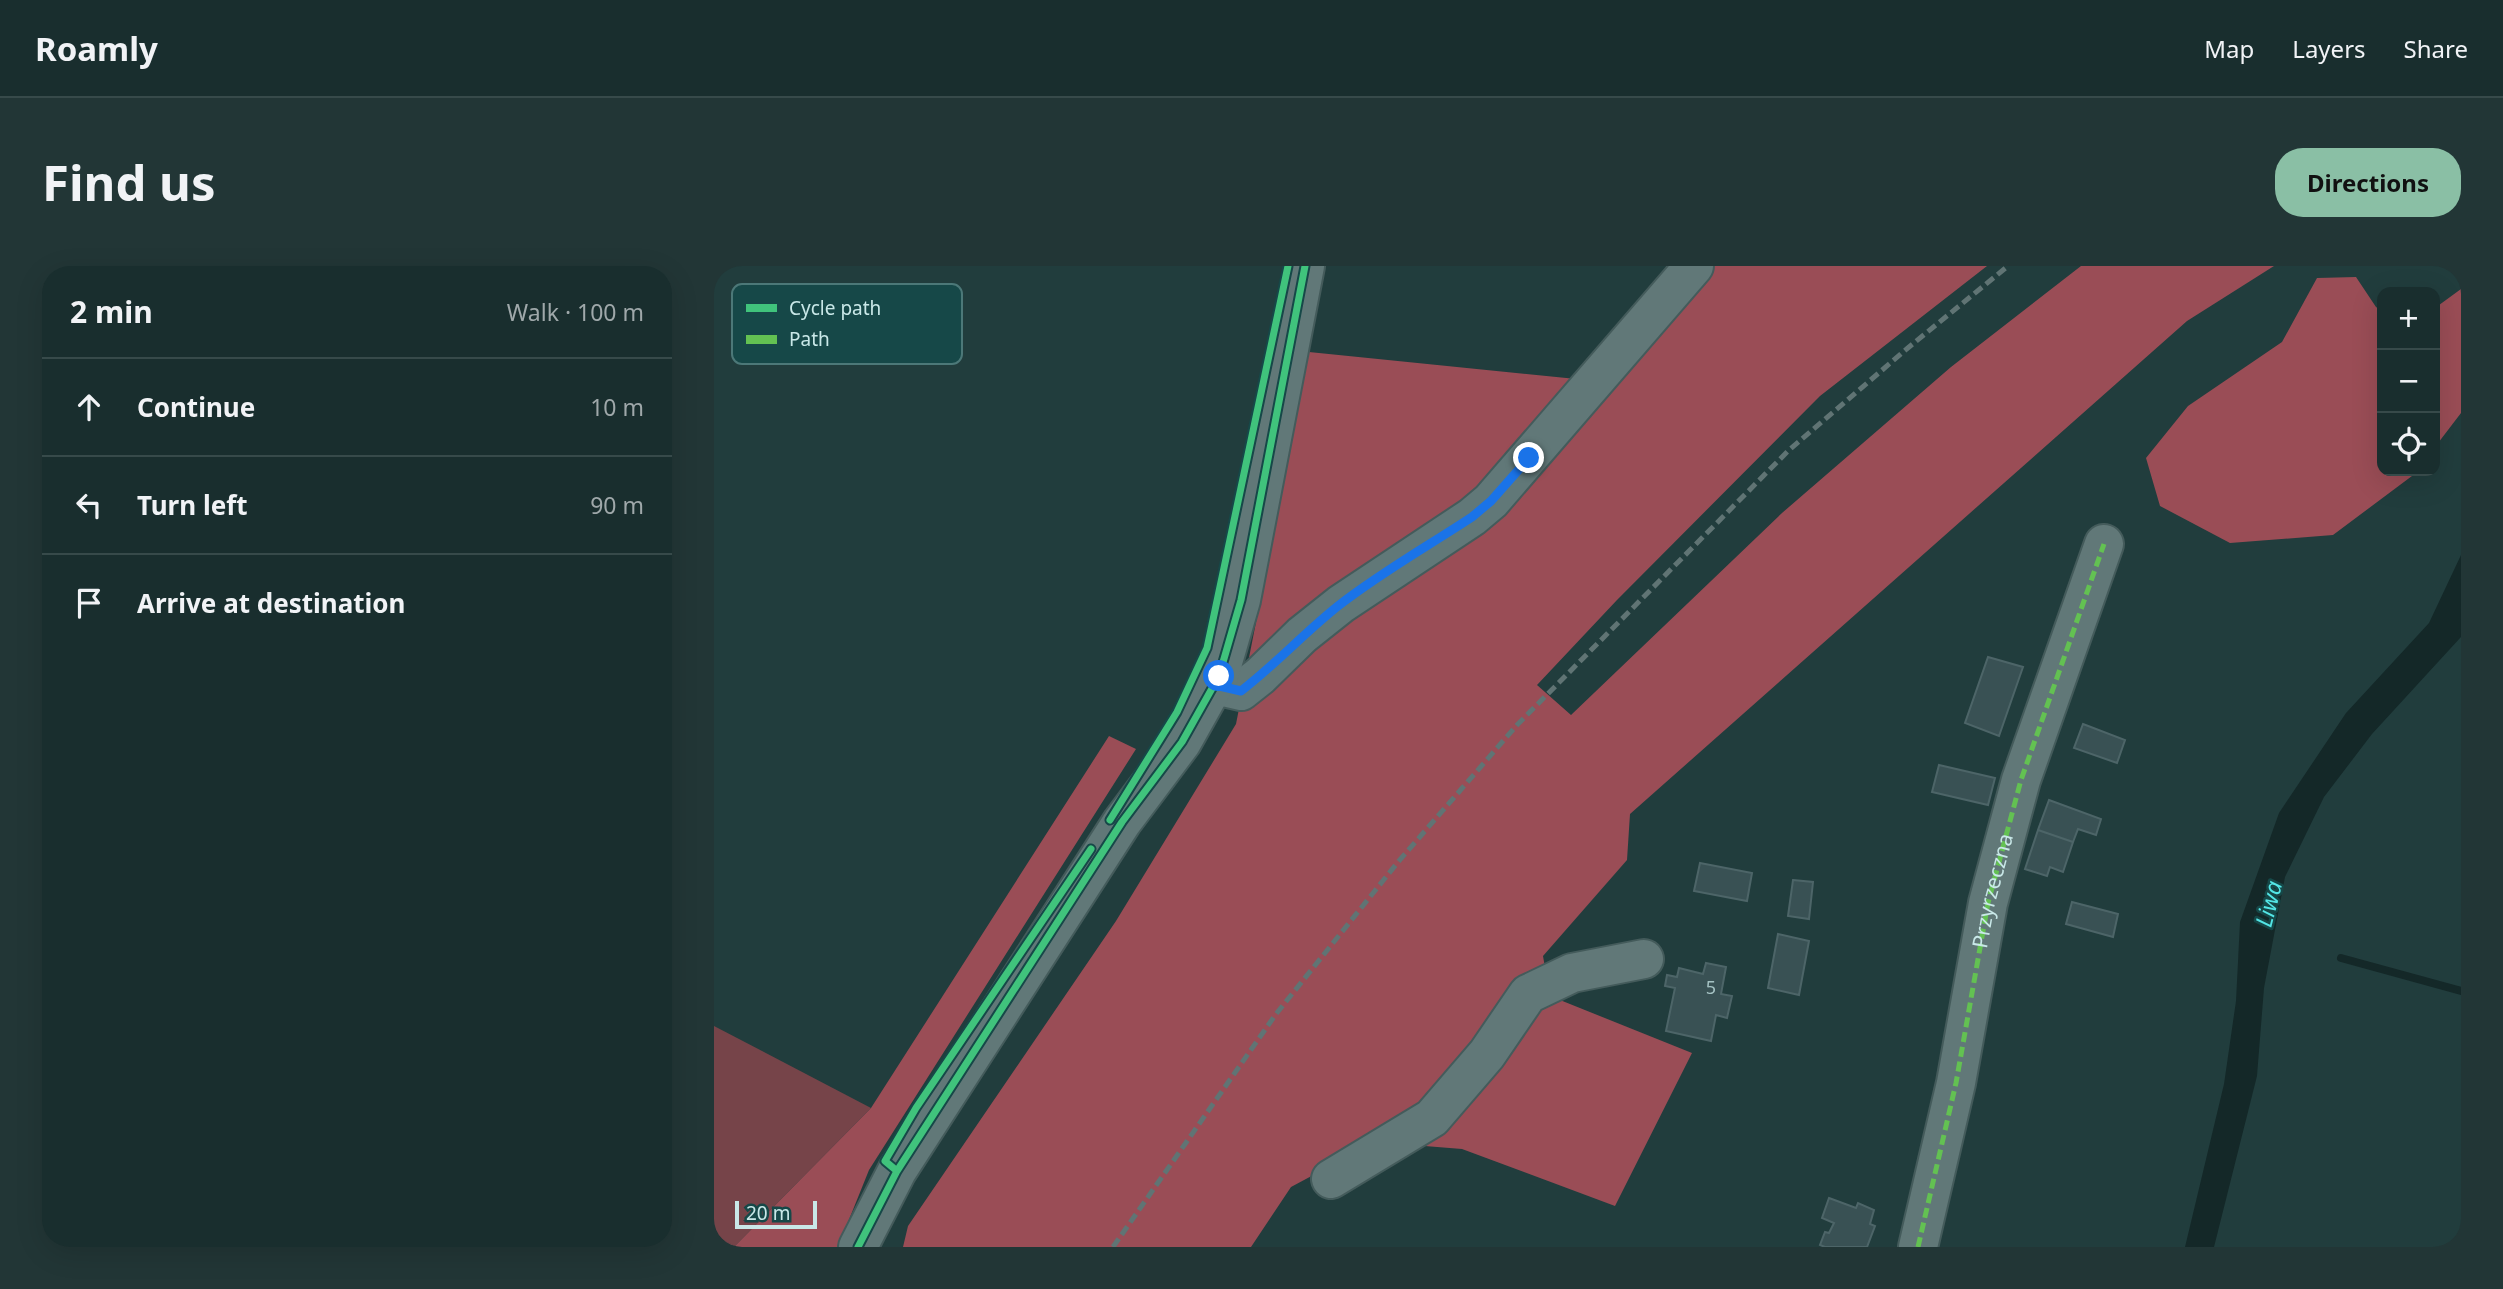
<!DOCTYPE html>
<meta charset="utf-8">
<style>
:root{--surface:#192e2e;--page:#223636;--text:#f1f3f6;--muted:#9fa8aa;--line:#374a4a;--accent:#8abfa5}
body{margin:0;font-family:"Noto Sans",sans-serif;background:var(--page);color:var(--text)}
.controls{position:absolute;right:21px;top:21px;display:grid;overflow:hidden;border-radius:14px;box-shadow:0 7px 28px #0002}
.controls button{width:63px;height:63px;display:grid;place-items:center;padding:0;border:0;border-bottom:2px solid var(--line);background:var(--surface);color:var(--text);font:35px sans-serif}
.scale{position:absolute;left:21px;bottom:18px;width:82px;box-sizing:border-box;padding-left:7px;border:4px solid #c9e8e8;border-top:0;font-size:19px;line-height:24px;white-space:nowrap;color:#c9e8e8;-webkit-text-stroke:5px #164848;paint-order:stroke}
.stop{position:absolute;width:21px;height:21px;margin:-16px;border:5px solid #1a73e8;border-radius:50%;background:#fff}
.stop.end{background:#1a73e8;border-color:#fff;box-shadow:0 2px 7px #0008}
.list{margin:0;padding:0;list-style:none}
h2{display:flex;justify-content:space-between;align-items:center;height:91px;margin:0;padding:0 28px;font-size:30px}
h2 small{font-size:23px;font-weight:400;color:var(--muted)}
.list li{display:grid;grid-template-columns:46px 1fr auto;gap:21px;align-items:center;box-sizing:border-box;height:98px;padding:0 28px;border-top:2px solid var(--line)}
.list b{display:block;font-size:26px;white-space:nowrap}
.list em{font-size:23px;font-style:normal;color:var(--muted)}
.icon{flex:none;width:38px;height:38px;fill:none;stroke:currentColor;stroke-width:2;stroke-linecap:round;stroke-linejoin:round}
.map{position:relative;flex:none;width:1747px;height:981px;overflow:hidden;border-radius:28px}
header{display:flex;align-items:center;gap:42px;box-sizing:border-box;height:98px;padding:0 35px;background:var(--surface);border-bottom:2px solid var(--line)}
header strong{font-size:33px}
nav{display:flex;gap:38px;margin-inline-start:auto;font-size:24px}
.intro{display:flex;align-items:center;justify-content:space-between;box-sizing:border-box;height:168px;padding:0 42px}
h1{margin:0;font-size:49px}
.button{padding:18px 32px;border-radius:28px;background:var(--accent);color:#111;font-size:24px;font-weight:700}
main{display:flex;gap:42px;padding:0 42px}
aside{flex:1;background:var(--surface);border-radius:28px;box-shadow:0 7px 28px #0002}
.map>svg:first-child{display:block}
</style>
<header>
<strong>Roamly</strong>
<nav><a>Map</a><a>Layers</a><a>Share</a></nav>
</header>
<div class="intro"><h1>Find us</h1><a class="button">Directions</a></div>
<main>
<aside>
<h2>2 min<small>Walk · 100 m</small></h2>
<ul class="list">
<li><svg class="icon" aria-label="ahead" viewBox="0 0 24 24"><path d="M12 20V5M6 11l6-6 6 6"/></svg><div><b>Continue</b></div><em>10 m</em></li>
<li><svg class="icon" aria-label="left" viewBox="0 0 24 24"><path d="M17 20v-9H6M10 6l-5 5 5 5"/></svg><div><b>Turn left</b></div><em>90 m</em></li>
<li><svg class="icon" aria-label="arrive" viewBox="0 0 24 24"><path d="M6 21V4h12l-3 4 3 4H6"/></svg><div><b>Arrive at destination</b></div></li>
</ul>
</aside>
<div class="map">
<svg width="1747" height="981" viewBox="0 0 1747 981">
<rect width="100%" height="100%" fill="#213d3d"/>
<!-- green -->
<path fill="#764449" d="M 0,760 L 157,842 L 21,980 L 0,970 Z"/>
<!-- forest -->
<path fill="#9a4d56" d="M 999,0 L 1273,0 L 1106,130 L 903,334 L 823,419 L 857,449 L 1068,247 L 1237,101 L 1367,0 L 1560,0 L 1473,55 L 916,548 L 913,594 L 829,690 L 836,730 L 978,787 L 901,940 L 748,883 L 661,876 L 577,921 L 537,981 L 189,981 L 194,960 L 402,655 L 522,458 L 595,86 L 892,116 Z
M 1642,11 L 1662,41 L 1668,45 L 1668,205 L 1703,205 L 1702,207 L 1619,269 L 1516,277 L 1446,240 L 1432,192 L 1474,140 L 1568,76 L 1603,12 Z
M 1747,23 L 1747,147 L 1721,181 L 1721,42 Z
M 395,470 L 422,483 L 155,904 L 124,981 L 0,981 L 0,970 L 21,980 L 157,842 Z"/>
<!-- water -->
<path fill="#142828" d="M 1747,289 L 1747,371 L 1658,468 L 1610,531 L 1571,611 L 1550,722 L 1543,810 L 1500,981 L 1471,981 L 1510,818 L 1522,735 L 1526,656 L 1565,547 L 1632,447 L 1715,357 Z"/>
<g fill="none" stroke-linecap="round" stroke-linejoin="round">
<!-- stream -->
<path stroke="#142828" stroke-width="8" d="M 1627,692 L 1747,725"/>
</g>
<!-- building -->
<path fill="#395154" stroke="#4d6568" stroke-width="2" d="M 1274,391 L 1309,401 L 1285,470 L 1251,457 Z
M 1369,458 L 1411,474 L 1403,497 L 1360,482 Z
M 1225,499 L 1281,512 L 1274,539 L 1218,526 Z
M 1335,534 L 1387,553 L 1382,569 L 1364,563 L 1359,576 L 1324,564 Z
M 1324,564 L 1359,576 L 1349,606 L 1336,601 L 1333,610 L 1311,603 Z
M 986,597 L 1038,607 L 1033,635 L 980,625 Z
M 1079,614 L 1099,616 L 1095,653 L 1074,650 Z
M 1358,636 L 1404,648 L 1399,671 L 1352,658 Z
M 1064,668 L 1095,675 L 1085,729 L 1054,722 Z
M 992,697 L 1012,701 L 1007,728 L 1018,730 L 1013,752 L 1002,749 L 997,775 L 952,765 L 961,722 L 951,720 L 953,709 L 963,711 L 965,702 L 989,708 Z
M 1115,932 L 1142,942 L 1144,937 L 1160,944 L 1156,958 L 1161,960 L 1153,981 L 1111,981 L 1106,979 L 1111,966 L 1115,967 L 1120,957 L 1108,952 Z"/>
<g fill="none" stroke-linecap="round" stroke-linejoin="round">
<!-- minor casing -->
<g stroke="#445b5b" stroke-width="42">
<g id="minor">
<path d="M 501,419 L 527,425 L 546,410 L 588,369 L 627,338 L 758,251 L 777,235 L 980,0"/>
<path d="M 617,913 L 718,852 L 773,788 L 814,728 L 858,707 L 930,693"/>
<path d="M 144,981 L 183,905 L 408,556 L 468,476 L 505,410 L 527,334 L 591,0"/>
<path id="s1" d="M 1204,981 L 1242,817 L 1274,637 L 1307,514 L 1390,278"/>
</g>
</g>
<!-- minor -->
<use href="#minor" stroke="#617878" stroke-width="38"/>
<!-- rail -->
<path stroke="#607474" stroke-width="5" stroke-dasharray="10 5" stroke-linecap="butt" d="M 399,981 L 562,748 L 684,596 L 803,459 L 1074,185 L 1195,81 L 1294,0"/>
<!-- quiet -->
<path stroke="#63c152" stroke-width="5" stroke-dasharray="10 5" stroke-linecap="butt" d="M 1204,981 L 1242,817 L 1274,637 L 1307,514 L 1390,278"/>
<!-- cycleway casing -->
<g stroke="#164848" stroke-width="11">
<path id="cycleway" d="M 396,554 L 463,446 L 493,382 L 574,0
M 183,905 L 171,895 L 202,842 L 377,583
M 144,981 L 183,905 L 408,556 L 468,476 L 505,410 L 527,334 L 591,0"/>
</g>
<!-- cycleway -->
<use href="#cycleway" stroke="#40c37c" stroke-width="7"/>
</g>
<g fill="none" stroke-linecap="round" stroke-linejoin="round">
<!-- route -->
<path stroke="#1a73e8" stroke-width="9" d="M 505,410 L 501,419 L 527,425 C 561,399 590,367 624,340 C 666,307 714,280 758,251 L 777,235 L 815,192"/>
</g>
<g text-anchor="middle" stroke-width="5" stroke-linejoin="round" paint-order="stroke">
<!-- number labels -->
<g font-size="18" fill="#a5c2c3">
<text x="997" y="728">5</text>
</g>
<!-- street labels -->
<g font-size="21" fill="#c9e8e8" stroke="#164848">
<text dy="7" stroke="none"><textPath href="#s1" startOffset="364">Przyrzeczna</textPath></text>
</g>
<!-- water labels -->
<g font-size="23" font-style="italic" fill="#53e6e6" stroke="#164848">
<text transform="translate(1555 638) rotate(-76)" y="8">Liwa</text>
</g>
</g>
<!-- legend -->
<rect x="18" y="18" width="230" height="80" rx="10" fill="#164848" stroke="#4c7878" stroke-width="2"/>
<rect x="32" y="38" width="31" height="8" fill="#40c37c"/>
<rect x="32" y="69" width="31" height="9" fill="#63c152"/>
<g font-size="19" fill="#c9e8e8">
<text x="75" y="49">Cycle path</text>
<text x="75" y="80">Path</text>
</g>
</svg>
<div class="controls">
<button>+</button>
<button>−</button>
<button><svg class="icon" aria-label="locate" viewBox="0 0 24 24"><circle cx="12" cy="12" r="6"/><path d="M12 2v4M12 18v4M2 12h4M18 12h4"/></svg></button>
</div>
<div class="scale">20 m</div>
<div class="stop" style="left:505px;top:410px"></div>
<div class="stop end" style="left:815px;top:192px"></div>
</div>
</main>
